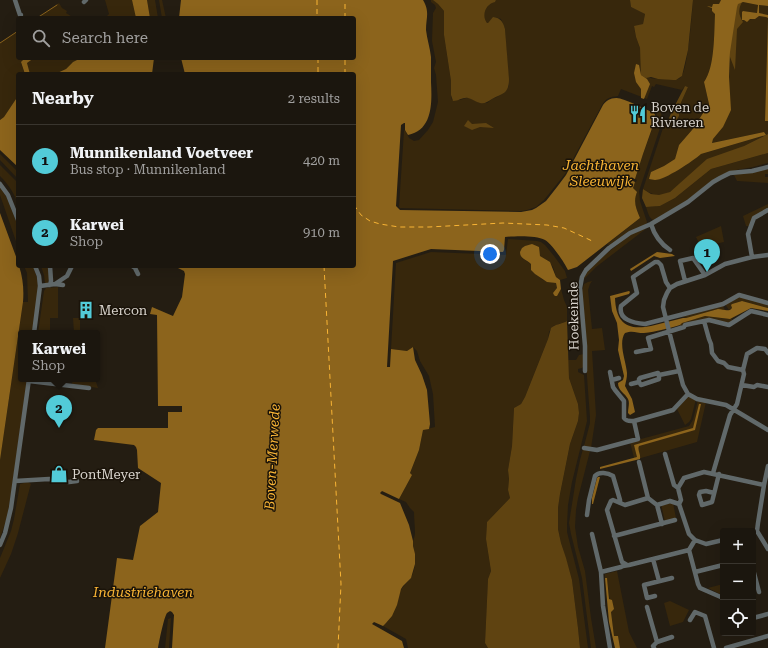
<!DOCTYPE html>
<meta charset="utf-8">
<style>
:root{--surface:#1b160e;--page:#28231c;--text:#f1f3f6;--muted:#a09f9e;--line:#39352e;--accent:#52cbd8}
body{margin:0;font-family:"Roboto Serif",serif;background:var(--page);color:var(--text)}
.controls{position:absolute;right:12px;bottom:12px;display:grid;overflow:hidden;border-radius:4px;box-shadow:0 4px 16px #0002}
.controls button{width:36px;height:36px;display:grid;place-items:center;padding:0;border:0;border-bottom:1px solid var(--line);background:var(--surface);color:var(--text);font:20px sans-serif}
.you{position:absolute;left:490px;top:254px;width:14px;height:14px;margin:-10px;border:3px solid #fff;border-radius:50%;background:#1a73e8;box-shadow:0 0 0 6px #1a73e833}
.badge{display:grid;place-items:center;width:26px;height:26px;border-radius:50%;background:var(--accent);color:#111;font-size:13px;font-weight:700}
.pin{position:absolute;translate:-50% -33px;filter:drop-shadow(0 1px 2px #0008)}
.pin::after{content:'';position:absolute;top:21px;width:14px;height:12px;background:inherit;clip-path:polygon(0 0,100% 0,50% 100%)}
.popup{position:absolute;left:18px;top:330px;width:82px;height:52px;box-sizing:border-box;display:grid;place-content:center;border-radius:4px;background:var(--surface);filter:drop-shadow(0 1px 3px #0005);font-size:13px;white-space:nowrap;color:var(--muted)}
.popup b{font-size:15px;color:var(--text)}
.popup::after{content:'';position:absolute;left:50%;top:100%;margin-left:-8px;border:8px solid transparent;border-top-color:var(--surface)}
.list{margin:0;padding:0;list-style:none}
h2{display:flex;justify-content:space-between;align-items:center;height:52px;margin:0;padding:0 16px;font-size:17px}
h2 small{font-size:13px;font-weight:400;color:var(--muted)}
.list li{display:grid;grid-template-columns:26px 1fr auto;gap:12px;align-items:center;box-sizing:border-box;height:72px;padding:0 16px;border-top:1px solid var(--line)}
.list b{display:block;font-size:15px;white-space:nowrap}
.list p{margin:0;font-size:13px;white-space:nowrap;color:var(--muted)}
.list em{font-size:13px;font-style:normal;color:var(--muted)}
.icon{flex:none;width:22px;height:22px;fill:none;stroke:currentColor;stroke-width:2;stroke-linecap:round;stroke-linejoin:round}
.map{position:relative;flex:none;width:768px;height:648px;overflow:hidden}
.search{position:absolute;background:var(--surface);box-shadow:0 4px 16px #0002;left:16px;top:16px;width:340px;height:44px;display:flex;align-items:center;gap:10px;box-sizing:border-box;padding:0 14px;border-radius:4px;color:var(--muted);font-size:15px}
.panel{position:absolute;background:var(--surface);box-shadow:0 4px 16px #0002;left:16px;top:72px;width:340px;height:196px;border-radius:4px}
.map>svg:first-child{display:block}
</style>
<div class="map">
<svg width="768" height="648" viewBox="0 0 768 648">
<rect width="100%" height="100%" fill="#241d12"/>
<!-- green -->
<path fill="#37270c" d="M 105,0 L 132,0 L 136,18 L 101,18 L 107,16 L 109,14 Z
M 147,0 L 155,0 L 158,18 L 150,18 Z
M 159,0 L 162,0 L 166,18 L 162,18 Z
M 431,0 L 434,0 L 438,4 L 444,11 L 444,35 L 451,81 L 451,95 L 452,100 L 460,100 L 466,98 L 469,98 L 480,103 L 487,103 L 492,99 L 497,97 L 505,92 L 509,86 L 505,29 L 501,19 L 498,18 L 494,17 L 488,23 L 487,23 C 480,14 486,5 496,1 L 496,0 L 630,0 L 631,7 L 645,14 L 643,24 L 634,27 L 636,37 L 640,48 L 641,56 L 641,70 C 643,72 645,75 648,77 C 652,79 660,79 666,79 C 671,80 677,81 681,77 C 688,69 692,13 693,0 L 721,0 L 719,4 L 712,7 L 708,6 L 712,8 L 715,14 C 714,33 715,67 704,82 L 709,104 L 692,130 L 679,145 L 675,159 L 664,166 L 651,172 L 656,180 C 672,174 688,165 701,154 L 766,135 L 764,132 L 712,143 L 713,139 L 723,127 L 729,77 L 730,52 L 739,3 L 743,2 L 758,5 L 757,13 L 743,11 L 742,19 C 747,21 754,19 759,16 L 766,17 L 768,18 L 765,121 L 768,121 L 768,113 L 768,134 L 744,146 L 680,184 C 666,197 659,199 643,189 L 663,128 L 664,129 L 667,123 L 676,121 L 679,116 L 679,107 L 688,87 L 685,86 L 682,90 L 656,84 L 654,87 L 652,86 L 647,99 L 621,89 L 618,96 C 610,97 606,98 602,105 L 565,174 L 544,200 L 536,207 L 527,210 L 521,211 L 400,208 L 399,207 L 404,131 L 405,130 L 409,138 L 414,141 L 419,140 L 428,130 L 433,122 L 438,102 L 436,75 L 434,68 L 436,62 L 432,41 L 433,13 L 436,8 L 435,5 L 431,2 Z
M 59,3 L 62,8 L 67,11 L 66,13 L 74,18 L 38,18 Z
M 759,5 L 768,6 L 768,15 L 759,13 Z
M 18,31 L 18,58 L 26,58 L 23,60 L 21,63 L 25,74 L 18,74 L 18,96 L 4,117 L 0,120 L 0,43 Z
M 34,58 L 81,58 L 73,62 L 66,69 L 55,74 L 30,74 L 27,63 Z
M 659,109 L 662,116 L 661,125 L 639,191 L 640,201 L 647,222 L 646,224 L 610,246 L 607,244 L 640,218 C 637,210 633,202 636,194 L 637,194 L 633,188 L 635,182 L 636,182 L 637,180 L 635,179 L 643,154 L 656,118 L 658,119 L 655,111 Z
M 768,153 L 768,163 L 753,167 L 736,170 L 655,220 C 649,220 648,212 646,207 L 660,206 L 675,198 L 711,169 Z
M 0,154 L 18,172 L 18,179 L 0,160 Z
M 0,165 L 18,183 L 18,204 C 14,193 9,185 0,176 Z
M 768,169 L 768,174 L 765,174 L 765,177 L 768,177 L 768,183 L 738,181 L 737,181 L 734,175 Z
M 0,187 L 7,198 L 18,226 L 18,247 L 0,195 Z
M 768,204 L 768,209 L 758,214 L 750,226 L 746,226 L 743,216 Z
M 721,226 L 724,242 L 701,247 L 696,237 Z
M 647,228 L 596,267 L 583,280 L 583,277 L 592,265 L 616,246 L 630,234 Z
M 508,239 L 537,241 L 541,242 L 545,245 L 554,256 L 565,271 L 567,278 L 560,280 L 556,277 L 553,267 L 548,261 L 540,256 L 529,245 L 522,248 L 522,258 L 531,264 L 532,271 L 543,280 L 556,283 L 557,289 L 558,294 L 561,289 L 564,300 L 567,307 L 567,321 L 562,323 L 553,326 L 549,332 L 548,339 L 525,397 L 521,404 L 514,408 L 512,446 L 508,470 L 509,479 L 508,490 L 510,498 L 487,522 L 486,539 L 491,571 L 488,579 L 485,643 L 488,648 L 408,648 L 406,639 L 383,626 C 394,617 395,607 399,594 C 402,585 410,582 413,573 C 417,562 414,556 413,546 C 412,541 415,538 415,533 C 415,526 414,519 414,512 L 410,508 L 406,502 L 399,499 L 412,475 L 410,473 L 419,450 L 423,430 L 435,427 L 433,394 L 429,376 L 420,361 L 417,351 L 413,347 L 407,351 L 391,349 L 396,263 L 431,252 L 506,255 Z
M 24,266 L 33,266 C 34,270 36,274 37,278 C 40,293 35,318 33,333 L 21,333 L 21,379 L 27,379 L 12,488 L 7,518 L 0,538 L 0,460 L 23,302 L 28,302 L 27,273 Z
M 41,266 L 49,266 L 50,276 L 48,283 L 45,283 L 44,275 Z
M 592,281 L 590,284 L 588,290 L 592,329 L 602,328 L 605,350 L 592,351 L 596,415 L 591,448 L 584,446 L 590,423 L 590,417 L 587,377 L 586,345 L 582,291 L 584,284 L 588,282 Z
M 58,287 L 58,318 L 50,318 L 50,333 L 38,333 L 44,291 L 46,288 Z
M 740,297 L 768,304 L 768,308 L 742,301 L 732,304 L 731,305 L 732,308 L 729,310 L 725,304 Z
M 722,305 L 726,311 L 718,309 L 686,318 L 682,316 Z
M 705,316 L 728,319 L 731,318 L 733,321 L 729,323 L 708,319 L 679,327 L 681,323 Z
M 73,318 L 80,318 L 80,333 L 74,333 Z
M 584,354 L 583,367 L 582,368 L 578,369 L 578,372 L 584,375 L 587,421 L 572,482 L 568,505 L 567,525 L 567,532 L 579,579 L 588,648 L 580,648 L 578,628 L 572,580 L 561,543 L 558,529 L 558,508 L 560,494 L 570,444 L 578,421 L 579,413 L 578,404 L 569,378 L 568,360 L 576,360 L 579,355 Z
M 73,379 L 95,379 L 98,388 L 72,384 Z
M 690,396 L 696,399 L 691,419 L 689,422 L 685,425 L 677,409 L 688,397 Z
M 698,400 L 706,402 L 697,442 L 641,458 L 634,458 L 630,442 L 689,426 L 693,420 Z
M 583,449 L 590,451 L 578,498 L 576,510 L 575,527 L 578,547 L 585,571 L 591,618 L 596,648 L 591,648 L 582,578 L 571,534 L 569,523 L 576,479 L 580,460 Z
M 28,482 L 31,484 L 30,487 L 18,533 L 11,554 L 0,578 L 0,558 L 11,531 L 14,519 L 20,484 Z
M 670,502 L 673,503 L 676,518 L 665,522 L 661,504 Z
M 617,571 L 629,632 L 637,648 L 620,648 L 618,636 L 614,636 L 607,579 L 605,578 L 605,574 Z
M 723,584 L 723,590 L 722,593 L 720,594 L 708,588 Z
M 670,601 L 689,610 L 683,622 L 670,626 L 664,603 Z
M 171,618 L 169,648 L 165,648 L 168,619 Z"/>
<!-- forest -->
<path fill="#5f4311" d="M 433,0 L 496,0 L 495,2 C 486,4 481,15 487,23 L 488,23 L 493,17 C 501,18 503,22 505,29 L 509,79 C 509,94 503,93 492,99 C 487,102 485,104 480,103 C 476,102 472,99 468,98 C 463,97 459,101 453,101 L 451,95 L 451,81 L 444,35 L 444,11 L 438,4 Z
M 630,0 L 693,0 L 688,50 L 682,76 L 676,80 L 673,80 L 658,79 L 651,77 L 646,78 L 644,77 L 641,75 L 640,48 L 636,37 L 634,26 L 643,24 L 645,14 L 631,7 Z
M 737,0 L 743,0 C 738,9 738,14 743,22 L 737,29 L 735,70 L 730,57 L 728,26 Z
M 685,86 L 688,87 L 679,107 L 679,116 L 676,121 L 667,123 L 672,111 Z
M 468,120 L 472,124 L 486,123 L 494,128 L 480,127 L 472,130 L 464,126 Z
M 768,134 L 768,153 L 711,169 L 675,198 L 660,206 L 646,207 L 642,198 L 643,189 L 651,194 L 659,195 L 670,192 L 707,159 L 744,146 Z
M 567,321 L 569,378 L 578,404 L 579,413 L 578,421 L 570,444 L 560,494 L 558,508 L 558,529 L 561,543 L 566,558 L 572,580 L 578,628 L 580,648 L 488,648 L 485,643 L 488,579 L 491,571 L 486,539 L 487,522 L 510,498 L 508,490 L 509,479 L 508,470 L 512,446 L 514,408 L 521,404 L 525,397 L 548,339 L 551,328 C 555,324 562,324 567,321 Z"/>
<!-- water -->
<path fill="#8c641c" d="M 132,0 L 147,0 L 150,18 L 136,18 Z
M 181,0 L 423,0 C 430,12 426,18 426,30 C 427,39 430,48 431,57 C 431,65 431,74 431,82 C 432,102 433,130 408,135 L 405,130 L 405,123 L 404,123 L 401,125 L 396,206 L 400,210 L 521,212 L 532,210 L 536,208 L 546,201 L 557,187 L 566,175 L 603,105 C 606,101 610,98 616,98 C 622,97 647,110 654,113 L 656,117 L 643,154 L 635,179 L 632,178 L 631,180 L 635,182 L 633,188 L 637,192 C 633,202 636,208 640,218 L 577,267 L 568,270 C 564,262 552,244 545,240 C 536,235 515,236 505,237 L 504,250 L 503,252 L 431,249 L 393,261 L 387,367 L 390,367 L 391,349 L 407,351 L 413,347 L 415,360 L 422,375 L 427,390 L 430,424 L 429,429 L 423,430 L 419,450 L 410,473 L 412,475 L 399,499 L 382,491 L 380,493 L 381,494 L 400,503 L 409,525 L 413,541 L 413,546 L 415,554 L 415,564 L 411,578 L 403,586 L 401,589 L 397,605 L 392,616 L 386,623 L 383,626 L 374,622 L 372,624 L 402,641 L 404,648 L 172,648 L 174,615 L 172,612 L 170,611 C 169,612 168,612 167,613 C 164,617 159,642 158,648 L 105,648 L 117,558 L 133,560 L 140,526 L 158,512 L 161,483 L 138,468 L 137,450 L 136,447 L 134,445 L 94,440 L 96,430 L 98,428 L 168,428 L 168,412 L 182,412 L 182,406 L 158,406 L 157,315 L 150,314 L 152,307 L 173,316 L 182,297 L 185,274 L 184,271 L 174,266 L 354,266 L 354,74 L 185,74 L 181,58 L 354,58 L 354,18 L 179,18 Z
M 721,0 L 768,0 L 768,6 L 759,5 L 759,13 L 768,15 L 768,121 L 765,121 L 768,18 L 766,17 L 759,16 L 755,19 L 750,19 L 747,22 L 744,20 L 742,20 L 742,12 L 743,11 L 757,13 L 758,5 L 743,2 L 738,4 L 737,7 L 730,52 L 729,77 L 731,110 L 723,127 L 713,139 L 712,143 L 764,132 L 766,135 L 701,154 C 693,161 665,180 655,180 C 653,180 651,179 649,179 L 651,172 L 664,166 L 675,159 L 679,145 L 692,130 L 709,104 L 704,82 C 715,67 714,33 715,14 L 712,11 L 712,8 L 709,7 L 707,6 L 712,7 L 713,4 L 719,4 Z
M 26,58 L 34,58 L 27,63 L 30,74 L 25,74 L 21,62 L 23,60 Z
M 81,58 L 154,58 L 152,74 L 55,74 L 66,69 L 73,62 Z
M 636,64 L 639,65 L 641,75 L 647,79 L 650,84 L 644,99 L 641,98 L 641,89 L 636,82 L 634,73 Z
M 18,96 L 18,167 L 0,150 L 0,120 L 4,117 Z
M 0,213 L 18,262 L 18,266 L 19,266 C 23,278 24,290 23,302 L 0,460 Z
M 532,244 L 539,247 L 540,256 L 550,262 L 556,277 L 560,280 L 561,289 L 557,296 L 555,296 L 554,295 L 553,293 L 557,288 L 556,283 L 547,282 L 535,274 L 531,270 L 531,264 C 526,259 520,259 520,252 L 522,248 L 525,246 Z
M 657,252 L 672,254 L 675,256 L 660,258 L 654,256 L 631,271 L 630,269 Z
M 629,291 L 630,292 L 629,294 L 615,298 C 616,322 626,331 651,326 L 683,318 L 686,318 L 718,309 C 723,309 724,311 730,310 L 732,308 L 731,305 L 732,304 L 742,301 L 768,308 L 768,311 L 751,308 L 730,319 L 705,316 L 682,323 L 680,325 C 669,328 656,332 644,333 C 636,333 633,330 625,333 C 618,343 626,361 627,373 C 627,378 626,381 625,386 L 632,399 L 635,412 L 630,415 L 628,413 C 628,408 630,403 628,399 C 625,393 618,391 618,383 L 623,380 L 624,376 L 618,350 L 619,340 L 617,323 L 612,311 L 610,296 Z
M 699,404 L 701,404 L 695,430 L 639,446 C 637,450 641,454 640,459 L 600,469 L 600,467 L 637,457 L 634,445 L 693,428 Z
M 598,477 L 600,477 L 593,504 L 592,504 L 592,498 L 597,478 Z
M 605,578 L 607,578 L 609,599 L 612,600 L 614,609 L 611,612 L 614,636 L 618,636 L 620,648 L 615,648 L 609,622 Z"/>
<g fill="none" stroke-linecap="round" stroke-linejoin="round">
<!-- stream -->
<path stroke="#8c641c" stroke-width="1" d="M 37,18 L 57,5
M 0,43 L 18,31"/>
<!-- ferry -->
<path stroke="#f8b435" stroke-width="1" stroke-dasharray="5 4" stroke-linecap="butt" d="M 317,0 L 317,18
M 345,18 L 345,0
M 318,58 L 318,74
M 345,74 L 345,58
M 354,205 L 361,215 L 370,221 L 380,224 L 399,227 L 429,227 L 503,223 L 547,225 L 564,228 L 588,239 L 592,241
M 324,266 L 341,584 L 338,648"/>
<!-- minor -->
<path stroke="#61696a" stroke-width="4.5" d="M 15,0 L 20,15 L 21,15
M 84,2 L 86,0
M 0,184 L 8,195 L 18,220
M 651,224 C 654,234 661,244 670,250
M 768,255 L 752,257 L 725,264 L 705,275 L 677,284 L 670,288 L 667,293 L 664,300 L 663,307 L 669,331 L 683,385 L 688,394 L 697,399 L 726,405 L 768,430
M 752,257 L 748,234 L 754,218 L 768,210
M 132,266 L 135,268 L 138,274
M 685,281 L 680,261 L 693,258 L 705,275
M 55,284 L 67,276 L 72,266
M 50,285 L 51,281 L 50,266
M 40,286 L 55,284 L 63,285
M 670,288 L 666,282 L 661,265 L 658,262 L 655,262 L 633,277 L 637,293 L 621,306 C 618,320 634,323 645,324 L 723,304 L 739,295 L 768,303
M 704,321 L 709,339 L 711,344 L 712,353 L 718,361 L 724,363 L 728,367 L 743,370
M 34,333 L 40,286 L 39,276 L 35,266
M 636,352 L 651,349 L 648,338 L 684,327 L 685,325 L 709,320 L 729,325 L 751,311 L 768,315
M 585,371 L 585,346 L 580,288 L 582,277 L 586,270 L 609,248 L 630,233 L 651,224 L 688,202 L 713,182 L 720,178 L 730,173 L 752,171 L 768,167
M 610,372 L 613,387 L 615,390 L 624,401 L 624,418 C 627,422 630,421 634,421
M 659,375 L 659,379 L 641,385 L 639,382 L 639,379 L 640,378 L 658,373 L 659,375 L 679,371
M 612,380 L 619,378
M 29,381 L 89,388
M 631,384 L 639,382
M 742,385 L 754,387 L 757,385 L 768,387
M 584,448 L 597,450 L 638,439 L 634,421 L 673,410 L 688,394
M 665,454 L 674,485 L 678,488
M 639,462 L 648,498
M 768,466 L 764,485 L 758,523 L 757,531 L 768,549
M 713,473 L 730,415 L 737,404 L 744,374 L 743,370 L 747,354 L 757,348 L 765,349 L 768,353
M 15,481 L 49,479 L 69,482 L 77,481
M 714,493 L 706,491 L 700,492 L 699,495 L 702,505 L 712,502 L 719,474
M 679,504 L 681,500 L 678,488 L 684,478 L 704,472 L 764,485
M 657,505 L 662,524
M 587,515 L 589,500 L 595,476 C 599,471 608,473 613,476 L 620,500 L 620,503
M 592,534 L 601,572 L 603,606 L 610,648
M 614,536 L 675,520
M 0,545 L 5,533 L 11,508 L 29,379
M 689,550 L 698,584 L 700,588 L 723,598
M 653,559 L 659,581
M 627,565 L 622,562 L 607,510 L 611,501 L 613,500 L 625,505 L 648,498 L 657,505 L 670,501 L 679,504 L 689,534 L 695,540
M 753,569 L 759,592
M 601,572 L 621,567 L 623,566 L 629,565 L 689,550 L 695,540 L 706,544 L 723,540
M 695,572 L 723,565
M 655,596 L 647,598 L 644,585 L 672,578
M 647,607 L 657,642 L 653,646 L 654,648
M 753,618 L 768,614
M 690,620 L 695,612 L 705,616 L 714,648
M 657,642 L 672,637
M 726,648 L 768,636"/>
</g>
<!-- icons -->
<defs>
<g id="restaurant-bare" transform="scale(1.38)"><path d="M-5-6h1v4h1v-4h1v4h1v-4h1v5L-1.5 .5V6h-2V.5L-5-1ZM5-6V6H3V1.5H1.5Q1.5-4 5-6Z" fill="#52cbd8" stroke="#1a1309" stroke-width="2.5" paint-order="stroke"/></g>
<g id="building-bare" transform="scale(1.38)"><path d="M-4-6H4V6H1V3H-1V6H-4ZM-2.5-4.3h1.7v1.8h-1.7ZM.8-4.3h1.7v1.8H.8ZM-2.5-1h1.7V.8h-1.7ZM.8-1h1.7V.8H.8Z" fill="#52cbd8" stroke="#1a1309" stroke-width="2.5" paint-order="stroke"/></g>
<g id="shop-bare" transform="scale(1.38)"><path d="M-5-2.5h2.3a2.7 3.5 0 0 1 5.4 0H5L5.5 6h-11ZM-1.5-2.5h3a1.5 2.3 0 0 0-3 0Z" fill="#52cbd8" stroke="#1a1309" stroke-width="2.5" paint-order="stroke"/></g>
</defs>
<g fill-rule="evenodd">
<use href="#restaurant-bare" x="638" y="114"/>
<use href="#building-bare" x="86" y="310"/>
<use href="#shop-bare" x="59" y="474"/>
</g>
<g text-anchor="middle" stroke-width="3" stroke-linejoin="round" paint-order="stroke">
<!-- poi labels -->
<g font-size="13" fill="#d9d4cd" stroke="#1a1309" text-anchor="start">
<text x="651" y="112">Boven de<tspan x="651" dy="15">Rivieren</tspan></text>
<text x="99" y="315">Mercon</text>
<text x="72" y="479">PontMeyer</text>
</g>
<!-- street labels -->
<g font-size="13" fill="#d9d4cd" stroke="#1a1309">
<text transform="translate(573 316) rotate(-91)" y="5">Hoekeinde</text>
</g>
<!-- water labels -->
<g font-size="14" font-style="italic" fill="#f8b435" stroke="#1a1309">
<text x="601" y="170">Jachthaven<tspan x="601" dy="16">Sleeuwijk</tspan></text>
<text transform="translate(272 457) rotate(-87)" y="5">Boven-Merwede</text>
<text x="143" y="597">Industriehaven</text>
</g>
</g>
</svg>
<div class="controls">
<button>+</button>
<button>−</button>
<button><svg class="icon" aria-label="locate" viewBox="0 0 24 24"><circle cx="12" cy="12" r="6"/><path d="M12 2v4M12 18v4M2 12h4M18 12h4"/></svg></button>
</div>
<div class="you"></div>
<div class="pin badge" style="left:707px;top:272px">1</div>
<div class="pin badge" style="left:59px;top:428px">2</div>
<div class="popup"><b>Karwei</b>Shop</div>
<div class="search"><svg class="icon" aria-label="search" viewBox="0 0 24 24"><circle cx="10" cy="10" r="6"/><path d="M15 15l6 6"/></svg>Search here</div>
<section class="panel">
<h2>Nearby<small>2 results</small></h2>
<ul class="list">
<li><span class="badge">1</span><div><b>Munnikenland Voetveer</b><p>Bus stop · Munnikenland</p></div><em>420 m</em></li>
<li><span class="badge">2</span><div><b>Karwei</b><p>Shop</p></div><em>910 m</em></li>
</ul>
</section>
</div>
